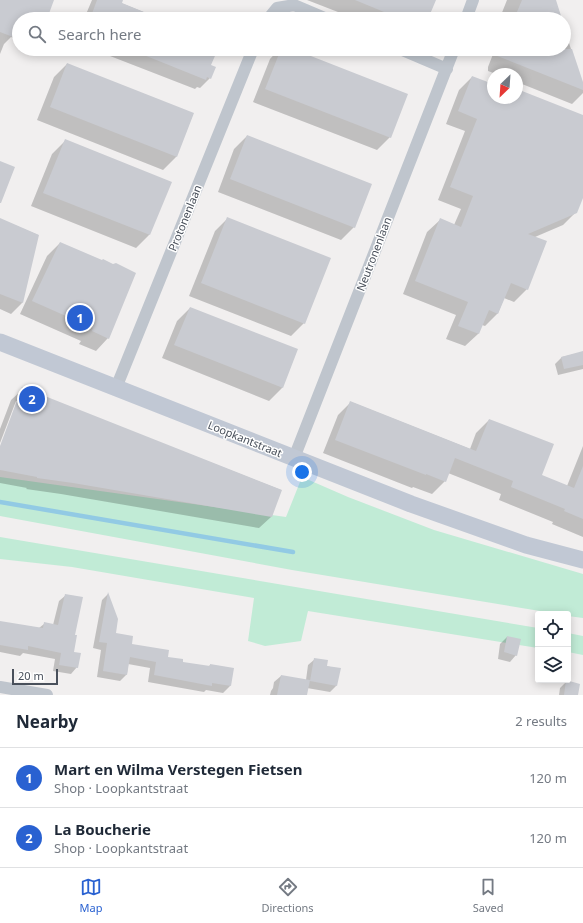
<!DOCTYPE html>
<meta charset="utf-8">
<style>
:root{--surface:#fff;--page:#f6f6f7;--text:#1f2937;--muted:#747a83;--line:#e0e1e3;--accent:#2961d1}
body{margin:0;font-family:"Noto Sans",sans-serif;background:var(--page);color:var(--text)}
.controls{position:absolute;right:12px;bottom:12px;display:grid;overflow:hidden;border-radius:4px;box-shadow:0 2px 10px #0003}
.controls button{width:36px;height:36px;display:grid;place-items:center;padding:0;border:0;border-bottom:1px solid var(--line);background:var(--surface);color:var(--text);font:20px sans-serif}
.compass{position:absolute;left:487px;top:68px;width:36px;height:36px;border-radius:50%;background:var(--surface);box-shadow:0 2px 10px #0003;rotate:205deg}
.scale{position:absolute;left:12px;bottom:10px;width:46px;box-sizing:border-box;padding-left:4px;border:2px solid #49505b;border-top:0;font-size:11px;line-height:14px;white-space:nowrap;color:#49505b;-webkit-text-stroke:3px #fff;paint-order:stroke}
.you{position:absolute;left:302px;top:472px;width:14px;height:14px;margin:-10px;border:3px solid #fff;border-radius:50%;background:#1a73e8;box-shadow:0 0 0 6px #1a73e833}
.badge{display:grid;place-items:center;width:26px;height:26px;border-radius:50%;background:var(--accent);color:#fff;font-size:13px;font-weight:700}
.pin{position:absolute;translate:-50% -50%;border:2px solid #fff;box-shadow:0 1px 4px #0006}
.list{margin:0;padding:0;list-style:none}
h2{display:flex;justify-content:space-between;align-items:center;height:52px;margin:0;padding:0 16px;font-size:17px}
h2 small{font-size:13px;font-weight:400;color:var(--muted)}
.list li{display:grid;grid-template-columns:26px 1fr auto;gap:12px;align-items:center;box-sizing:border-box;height:60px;padding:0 16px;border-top:1px solid var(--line)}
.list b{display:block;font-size:15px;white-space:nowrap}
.list p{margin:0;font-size:13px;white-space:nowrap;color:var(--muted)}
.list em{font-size:13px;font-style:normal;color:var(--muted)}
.icon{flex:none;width:22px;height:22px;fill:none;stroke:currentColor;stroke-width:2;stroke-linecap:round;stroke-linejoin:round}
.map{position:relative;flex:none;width:583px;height:695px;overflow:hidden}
.search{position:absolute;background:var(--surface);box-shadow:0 2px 10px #0003;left:12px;right:12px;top:12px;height:44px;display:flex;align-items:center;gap:10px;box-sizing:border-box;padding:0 14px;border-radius:22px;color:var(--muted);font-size:15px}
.sheet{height:172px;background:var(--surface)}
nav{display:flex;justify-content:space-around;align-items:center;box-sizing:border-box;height:56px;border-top:1px solid var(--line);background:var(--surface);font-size:11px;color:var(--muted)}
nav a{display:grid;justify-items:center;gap:2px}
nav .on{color:var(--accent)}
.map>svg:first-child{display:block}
</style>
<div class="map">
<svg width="583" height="695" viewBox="0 0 583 695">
<rect width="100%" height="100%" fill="#f1efef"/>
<!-- green -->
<path fill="#c1ebd6" d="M 0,477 L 286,517 L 302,477 L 348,497 L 434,530 L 583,574 L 583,618 L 568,616 L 568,614 L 558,614 L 292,570 L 0,516 Z
M 0,537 L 538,628 L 538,648 L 308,611 L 301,641 L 265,646 L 248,641 L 254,598 L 72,567 L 0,559 Z
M 568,633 L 583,636 L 583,655 L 568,652 Z"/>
<!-- shadow -->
<path fill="#0003" d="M 0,0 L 53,0 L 46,19 L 19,19 L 19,41 L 11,37 L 4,44 L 0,54 Z
M 92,0 L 122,0 L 121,3 L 161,19 L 84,19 Z
M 307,0 L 435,0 L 427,19 L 356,19 Z
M 507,0 L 555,0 L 561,19 L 507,19 L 507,18 L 501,15 Z
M 564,28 L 583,85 L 583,93 L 572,104 L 517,82 L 517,74 L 496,74 L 488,71 L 488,67 L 495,49 L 564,49 Z
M 92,49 L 217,49 L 210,66 L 210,78 L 200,88 L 197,87 L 195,89 Z
M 279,49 L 291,49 L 390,137 L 377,150 L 253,102 L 270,59 Z
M 67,64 L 193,114 L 176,157 L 163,170 L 37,120 L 54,77 Z
M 472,77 L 489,84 L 493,80 L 493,98 L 517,98 L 517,90 L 583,116 L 583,195 L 576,212 L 563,225 L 535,237 L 527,289 L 514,302 L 504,298 L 498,313 L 485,326 L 482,325 L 478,334 L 465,346 L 446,339 L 456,315 L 403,294 L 427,232 L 440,220 L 454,225 L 461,209 L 438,200 L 465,131 L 446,124 L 459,90 Z
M 247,136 L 354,227 L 341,240 L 218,192 L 234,149 Z
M 65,141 L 170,182 L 149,235 L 136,248 L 31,206 L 52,154 Z
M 228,218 L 304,323 L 291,336 L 189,296 L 215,231 Z
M 0,219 L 38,235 L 22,303 L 11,314 L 0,309 Z
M 60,243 L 108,338 L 96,351 L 79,344 L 81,341 L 20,314 L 47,256 Z
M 190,308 L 297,350 L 282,388 L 269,401 L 162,358 L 177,321 Z
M 583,352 L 583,369 L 558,375 L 555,364 L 562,357 Z
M 23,389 L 281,490 L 271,517 L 259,528 L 61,494 L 26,489 L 27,488 L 0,483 L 0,448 L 18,401 L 16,401 L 0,443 L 0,429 L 11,400 Z
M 351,402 L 470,449 L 476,433 L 489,420 L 540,475 L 567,486 L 583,446 L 583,537 L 552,524 L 553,522 L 499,500 L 501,494 L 448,473 L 445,481 L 432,494 L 413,487 L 412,488 L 323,453 L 338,415 Z
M 108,594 L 114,634 L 131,645 L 182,663 L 208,667 L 210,665 L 233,669 L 230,686 L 223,693 L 206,690 L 204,692 L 148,682 L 150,668 L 128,664 L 127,674 L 120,681 L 97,677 L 101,650 L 93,648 L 102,600 Z
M 66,595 L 73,636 L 73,652 L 77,667 L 71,674 L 53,671 L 55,659 L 23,653 L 20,656 L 0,652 L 0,622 L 39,628 L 44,624 L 53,625 L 59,601 Z
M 507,637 L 516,655 L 510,662 L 498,659 L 500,644 Z
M 315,659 L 326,666 L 339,669 L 336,686 L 330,692 L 307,688 L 306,695 L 270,695 L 271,691 L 273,688 L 274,682 L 281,676 L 306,680 L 308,665 Z
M 567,681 L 577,695 L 559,695 L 560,688 Z"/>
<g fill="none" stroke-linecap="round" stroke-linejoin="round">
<!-- stream -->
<path stroke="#92cae4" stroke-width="4.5" d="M 0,502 L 293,552"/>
</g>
<!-- building -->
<path fill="#c9cbd1" d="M 0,0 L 54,0 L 47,19 L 18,19 L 13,37 L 0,32 Z
M 97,0 L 123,0 L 122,3 L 161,19 L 90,19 Z
M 355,0 L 436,0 L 428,19 L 401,19 Z
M 522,0 L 556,0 L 562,19 L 514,19 Z
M 129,49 L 218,49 L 211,65 L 216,67 L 211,79 L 207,77 L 206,80 Z
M 281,49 L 293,49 L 408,94 L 391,138 L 265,89 Z
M 480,49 L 572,49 L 583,82 L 583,90 Z
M 67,63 L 194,113 L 177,157 L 50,107 Z
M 472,76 L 493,84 L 493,98 L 517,98 L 517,89 L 583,115 L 583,198 L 577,213 L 528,234 L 547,241 L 528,290 L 511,283 L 498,314 L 489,310 L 479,334 L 458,326 L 468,302 L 415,281 L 440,218 L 461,227 L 473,196 L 450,187 L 477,119 L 458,111 Z
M 247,135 L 372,184 L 355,228 L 230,179 Z
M 65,139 L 172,182 L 150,235 L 43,193 Z
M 0,161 L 15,167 L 1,203 L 0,203 Z
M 227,217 L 331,258 L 305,324 L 201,283 Z
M 0,218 L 39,235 L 23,303 L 0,294 Z
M 60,242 L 102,260 L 103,259 L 113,264 L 116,263 L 136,273 L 109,339 L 92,331 L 93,328 L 32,301 Z
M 190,307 L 298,349 L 283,388 L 174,345 Z
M 583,351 L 583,365 L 564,369 L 561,357 Z
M 22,387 L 282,490 L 272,517 L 73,483 L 37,478 L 37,477 L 0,470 L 0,446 Z
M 350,401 L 476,451 L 489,419 L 554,444 L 542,475 L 574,488 L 583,466 L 583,519 L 564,511 L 565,509 L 511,487 L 513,481 L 455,458 L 446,482 L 426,474 L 426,475 L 335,440 Z
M 108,592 L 118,619 L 116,633 L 133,636 L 132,644 L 169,650 L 168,657 L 183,659 L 183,662 L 210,666 L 210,664 L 234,668 L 231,686 L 212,683 L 212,686 L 154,675 L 156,662 L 130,657 L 127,675 L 103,671 L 107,643 L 99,642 Z
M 65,594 L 83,597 L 75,635 L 77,635 L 74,652 L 81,653 L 78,668 L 59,665 L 61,653 L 28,646 L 28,650 L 0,645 L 0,621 L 43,628 L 44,622 L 58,625 Z
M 507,636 L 521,639 L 517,656 L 504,652 Z
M 314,658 L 328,660 L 327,666 L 341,668 L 337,686 L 310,681 Z
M 281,675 L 310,680 L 307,695 L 277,695 Z
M 566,680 L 580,684 L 578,695 L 564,695 Z"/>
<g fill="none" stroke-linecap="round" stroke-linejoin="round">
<!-- street -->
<path stroke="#bfc5cd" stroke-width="12" d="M 268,19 L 277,8 L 294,5 L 327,19
M 466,19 L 473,0
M 400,49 L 447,69
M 116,388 L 253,49
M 294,458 L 454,49
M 0,687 L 47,695"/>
<!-- secondary -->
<path stroke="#c1c8d4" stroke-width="17" d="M 0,342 L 411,504 L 526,545 L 583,560"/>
</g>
<g text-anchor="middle" stroke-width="3" stroke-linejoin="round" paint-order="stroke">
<!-- street labels -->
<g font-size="11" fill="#49505b" stroke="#fff">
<text transform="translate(185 218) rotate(-68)" y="4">Protonenlaan</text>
<text transform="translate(374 254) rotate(-69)" y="4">Neutronenlaan</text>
<text transform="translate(245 439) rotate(22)" y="4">Loopkantstraat</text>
</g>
</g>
</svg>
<div class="controls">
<button><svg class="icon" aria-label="locate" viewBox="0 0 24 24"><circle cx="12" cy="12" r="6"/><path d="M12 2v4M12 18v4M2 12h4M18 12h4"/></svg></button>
<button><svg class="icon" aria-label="layers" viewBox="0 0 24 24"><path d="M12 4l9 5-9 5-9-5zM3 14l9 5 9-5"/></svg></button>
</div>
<svg class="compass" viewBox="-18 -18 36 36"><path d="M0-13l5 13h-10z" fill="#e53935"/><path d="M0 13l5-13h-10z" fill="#747a83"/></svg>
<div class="scale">20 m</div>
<div class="you"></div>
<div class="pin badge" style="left:80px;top:318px">1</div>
<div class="pin badge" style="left:32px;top:399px">2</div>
<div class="search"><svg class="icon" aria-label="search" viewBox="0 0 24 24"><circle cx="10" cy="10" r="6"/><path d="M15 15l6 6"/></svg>Search here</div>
</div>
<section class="sheet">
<h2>Nearby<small>2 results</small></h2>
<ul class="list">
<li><span class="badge">1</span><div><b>Mart en Wilma Verstegen Fietsen</b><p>Shop · Loopkantstraat</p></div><em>120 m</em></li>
<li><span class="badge">2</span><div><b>La Boucherie</b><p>Shop · Loopkantstraat</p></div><em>120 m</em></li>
</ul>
</section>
<nav>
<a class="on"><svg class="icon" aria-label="map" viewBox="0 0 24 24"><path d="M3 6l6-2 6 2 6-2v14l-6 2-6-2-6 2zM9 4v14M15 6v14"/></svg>Map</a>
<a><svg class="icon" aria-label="directions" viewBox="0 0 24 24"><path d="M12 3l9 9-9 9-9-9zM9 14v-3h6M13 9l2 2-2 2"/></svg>Directions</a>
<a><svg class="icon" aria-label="saved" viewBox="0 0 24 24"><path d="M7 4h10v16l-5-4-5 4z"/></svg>Saved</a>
</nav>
